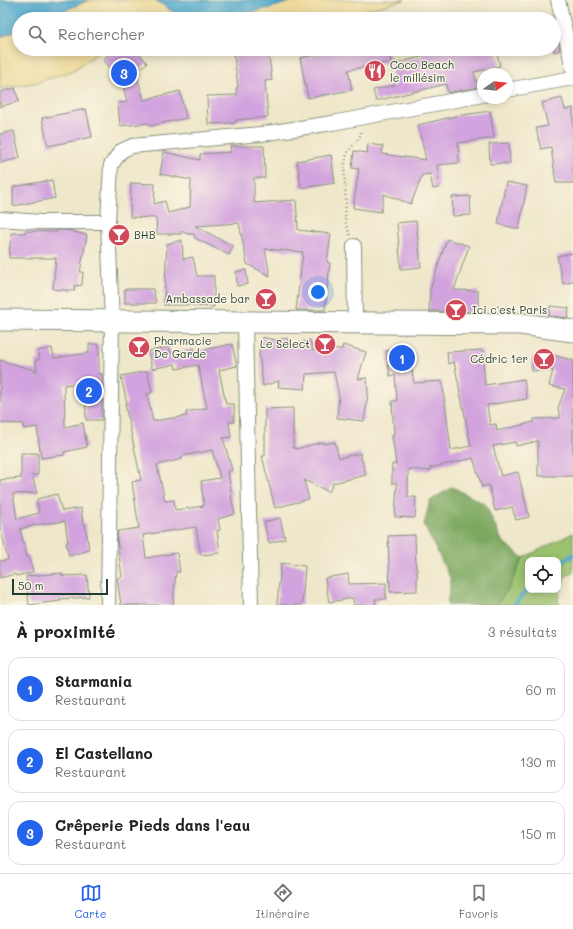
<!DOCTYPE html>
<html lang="fr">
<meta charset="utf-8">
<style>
:root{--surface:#fff;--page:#f6f6f6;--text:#222;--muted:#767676;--line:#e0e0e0;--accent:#2563eb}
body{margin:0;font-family:Mali,sans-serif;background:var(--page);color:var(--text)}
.controls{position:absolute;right:12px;bottom:12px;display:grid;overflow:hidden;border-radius:8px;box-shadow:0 2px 10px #0003}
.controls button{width:36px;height:36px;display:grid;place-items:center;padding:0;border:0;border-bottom:1px solid var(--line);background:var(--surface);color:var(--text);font:20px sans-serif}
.compass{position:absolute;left:477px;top:68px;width:36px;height:36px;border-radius:50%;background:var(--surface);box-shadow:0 2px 10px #0003;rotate:76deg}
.scale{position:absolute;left:12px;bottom:10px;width:96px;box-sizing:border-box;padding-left:4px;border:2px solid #1f3d34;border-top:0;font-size:11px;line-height:14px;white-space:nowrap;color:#1f3d34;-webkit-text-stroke:3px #fcf5e5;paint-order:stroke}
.you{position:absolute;left:318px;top:292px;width:14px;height:14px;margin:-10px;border:3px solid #fff;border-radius:50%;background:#1a73e8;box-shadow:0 0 0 6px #1a73e833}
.badge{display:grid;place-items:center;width:26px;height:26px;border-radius:50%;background:var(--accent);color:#fff;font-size:13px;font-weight:700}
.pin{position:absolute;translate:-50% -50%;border:2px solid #fff;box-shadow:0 1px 4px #0006}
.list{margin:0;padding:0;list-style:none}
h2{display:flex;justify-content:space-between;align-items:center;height:52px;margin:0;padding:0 16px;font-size:17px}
h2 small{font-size:13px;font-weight:400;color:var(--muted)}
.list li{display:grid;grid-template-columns:26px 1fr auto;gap:12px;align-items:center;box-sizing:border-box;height:64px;margin:0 8px 8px;padding:0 8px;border:1px solid var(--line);border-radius:12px}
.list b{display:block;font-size:15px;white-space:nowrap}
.list p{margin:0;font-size:13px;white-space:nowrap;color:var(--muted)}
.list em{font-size:13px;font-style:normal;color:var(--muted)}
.icon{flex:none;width:22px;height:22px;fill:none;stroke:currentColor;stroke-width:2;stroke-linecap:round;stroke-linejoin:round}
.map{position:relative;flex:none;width:573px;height:605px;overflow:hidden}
.search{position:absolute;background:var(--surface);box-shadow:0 2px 10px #0003;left:12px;right:12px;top:12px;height:44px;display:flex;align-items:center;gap:10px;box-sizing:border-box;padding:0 14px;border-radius:22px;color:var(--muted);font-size:15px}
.sheet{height:268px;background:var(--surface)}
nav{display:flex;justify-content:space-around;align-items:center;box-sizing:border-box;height:56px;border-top:1px solid var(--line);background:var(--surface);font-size:11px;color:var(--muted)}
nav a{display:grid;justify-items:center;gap:2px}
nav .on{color:var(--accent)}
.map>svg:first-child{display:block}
</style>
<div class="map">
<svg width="573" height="605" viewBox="0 0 573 605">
<rect width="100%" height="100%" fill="#fcf5e5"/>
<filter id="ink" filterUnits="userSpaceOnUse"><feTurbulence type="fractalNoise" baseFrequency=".025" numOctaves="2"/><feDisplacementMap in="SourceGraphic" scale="8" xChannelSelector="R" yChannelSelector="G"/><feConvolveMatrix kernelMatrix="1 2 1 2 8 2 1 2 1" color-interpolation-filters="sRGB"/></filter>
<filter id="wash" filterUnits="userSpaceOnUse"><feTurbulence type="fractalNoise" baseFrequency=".012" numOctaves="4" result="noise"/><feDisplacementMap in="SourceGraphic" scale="16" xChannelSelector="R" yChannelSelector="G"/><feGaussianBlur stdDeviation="0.9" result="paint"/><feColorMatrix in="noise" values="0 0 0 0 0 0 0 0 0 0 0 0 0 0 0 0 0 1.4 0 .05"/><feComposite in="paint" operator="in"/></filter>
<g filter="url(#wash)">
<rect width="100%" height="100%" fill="#eee7c9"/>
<!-- green -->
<path fill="#9bc26e" stroke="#5d8051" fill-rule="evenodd" d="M 573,533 L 573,573 L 565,576 L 558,600 L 560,605 L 496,605 L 509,588 L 523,558 ZM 528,560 L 558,560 L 558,590 L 528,590 Z"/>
<!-- forest -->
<path fill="#7ca861" stroke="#4e724a" d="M 452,487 L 485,504 L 502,541 L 523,558 L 509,588 L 496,605 L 447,605 L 451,580 L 424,525 L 430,501 Z"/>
<!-- sand -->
<path fill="#eeda9e" stroke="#868c69" d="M 89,0 L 155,0 L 185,19 L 45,19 Z
M 294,0 L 405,0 L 374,8 L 341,19 L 206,19 L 247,13 Z
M 19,30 L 19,49 L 104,49 L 72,71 L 39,82 L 0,89 L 0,37 Z"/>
<!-- water -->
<path fill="#4ea8cc" stroke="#367280" d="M 0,0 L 89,0 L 45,19 L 19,19 L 19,30 L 0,37 Z
M 155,0 L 294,0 C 277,9 205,23 186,19 C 178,17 163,4 155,0 Z"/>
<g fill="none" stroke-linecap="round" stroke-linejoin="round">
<!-- stream -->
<path stroke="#4ea8cc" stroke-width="4" d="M 558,564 L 573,555
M 514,605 L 528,589"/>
</g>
<g id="blocks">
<!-- building -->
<path fill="#d2a3de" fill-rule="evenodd" d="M 557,36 L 560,50 L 554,52 L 554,37 Z
M 117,49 L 136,49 L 147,63 L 136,72 L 144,100 L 180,91 L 186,118 L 150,126 L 149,123 L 120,126 L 118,103 L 127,102 L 123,85 L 103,59 Z
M 233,49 L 268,49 L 272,80 L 265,81 L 268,117 L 236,120 L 236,123 L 208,124 L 207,96 L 237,95 L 236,88 L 238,87 Z
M 345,49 L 388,49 L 391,62 L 348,70 L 352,90 L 308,98 L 300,58 Z
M 423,49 L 496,49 L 500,66 L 474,72 L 478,87 L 448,93 L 446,84 L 376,101 L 373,90 L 395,85 L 390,65 L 424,56 Z
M 15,88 L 19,101 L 0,107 L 0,92 Z
M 562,98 L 565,110 L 573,108 L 573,183 L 556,183 L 551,147 L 541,149 L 536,128 L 548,126 L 542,103 Z
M 86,109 L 92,137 L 48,146 L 42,118 Z
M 490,111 L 494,138 L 458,143 L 459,163 L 437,165 L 439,188 L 433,189 L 430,174 L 422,175 L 411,204 L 384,194 L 381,212 L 353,208 L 359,169 L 352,168 L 354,151 L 367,153 L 368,144 L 383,146 L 382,154 L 426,160 L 418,125 L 456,116 Z
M 14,131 L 20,158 L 0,163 L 0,134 Z
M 509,143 L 510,163 L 490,164 L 489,144 Z
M 230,146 L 264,146 L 265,178 L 254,178 L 254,203 L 296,200 L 298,230 L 331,234 L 327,262 L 330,263 L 325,310 L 296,310 L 303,252 L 265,249 L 270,276 L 247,264 L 239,223 L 195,226 L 233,246 L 229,255 L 195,238 L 194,234 L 188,234 L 181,231 L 181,234 L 157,234 L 156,218 L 130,217 L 131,183 L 155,184 L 154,204 L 165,201 L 168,213 L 190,207 L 191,180 L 160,174 L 164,152 L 200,160 L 200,154 L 231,152 Z
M 331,155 L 335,183 L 301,188 L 297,161 Z
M 52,180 L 55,198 L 13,206 L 13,187 Z
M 506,182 L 527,186 L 519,229 L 498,224 Z
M 470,196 L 471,215 L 453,216 L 452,197 Z
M 416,221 L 421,267 L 401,269 L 397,223 Z
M 57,230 L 66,230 L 87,235 L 80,272 L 83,272 L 82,285 L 74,286 L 75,291 L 53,289 L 56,258 L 9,258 L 11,233 L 25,233 L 25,231 L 57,232 Z
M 447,239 L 469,246 L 454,290 L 478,291 L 478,312 L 429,311 L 430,290 Z
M 182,240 L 183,259 L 193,257 L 197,276 L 214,276 L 214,307 L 194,306 L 194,305 L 164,305 L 167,244 Z
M 573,253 L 573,282 L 563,284 L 557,256 Z
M 246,270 L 248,284 L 237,286 L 236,272 Z
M 125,289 L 153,289 L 156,303 L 125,303 Z
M 550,306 L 569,308 L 568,318 L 549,316 Z
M 262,337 L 276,340 L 287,338 L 289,346 L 310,340 L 313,351 L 342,349 L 343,345 L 366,352 L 358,379 L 367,378 L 368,394 L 364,421 L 337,418 L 339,396 L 334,372 L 306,374 L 305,389 L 278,387 L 279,381 L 263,386 L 259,353 Z
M 89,344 L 99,344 L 99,374 L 102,374 L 102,420 L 86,420 L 85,382 L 64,385 L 65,427 L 83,423 L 87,447 L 64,452 L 64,455 L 41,458 L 37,427 L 24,429 L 23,424 L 0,423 L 0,360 L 37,371 L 35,360 L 39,360 L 38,351 L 52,348 L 54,358 L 89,353 Z
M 232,344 L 237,366 L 219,370 L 226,404 L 234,404 L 234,422 L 229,422 L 231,437 L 223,438 L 232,470 L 228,471 L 232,497 L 231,497 L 235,514 L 218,519 L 220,530 L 217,531 L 220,553 L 201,555 L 196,527 L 143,535 L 146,558 L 177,553 L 180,572 L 176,572 L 173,605 L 121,605 L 117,578 L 122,577 L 117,540 L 118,531 L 139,528 L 132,482 L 141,480 L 125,404 L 127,404 L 121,376 L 147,371 L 152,393 L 147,394 L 153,421 L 187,416 L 186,412 L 207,408 L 198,365 L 176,369 L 175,364 L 152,369 L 148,351 L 169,347 L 171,353 L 194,349 L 194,352 ZM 212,450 L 220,478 L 201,481 L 204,506 L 175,510 L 174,500 L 165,501 L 157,465 L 182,459 L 182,456 Z
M 408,347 L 414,383 L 442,381 L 451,450 L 471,446 L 454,362 L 448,364 L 447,352 L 482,350 L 485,385 L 524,379 L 527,399 L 487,405 L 490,425 L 496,424 L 497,431 L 534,422 L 534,419 L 560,418 L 558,408 L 565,389 L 549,386 L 553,370 L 532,371 L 532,357 L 555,356 L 573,360 L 573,476 L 538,476 L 538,441 L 516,446 L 515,442 L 493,446 L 501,476 L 518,472 L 529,517 L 516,520 L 512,507 L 495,511 L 489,485 L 482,487 L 473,458 L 430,468 L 430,471 L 408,469 L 408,497 L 416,497 L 415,518 L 395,517 L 397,483 L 392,483 L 392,464 L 396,464 L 392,435 L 394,435 L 392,401 L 397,401 L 395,375 L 390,376 L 386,351 Z
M 293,408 L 293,448 L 296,448 L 296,449 L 323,442 L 323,444 L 335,442 L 339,458 L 360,453 L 366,475 L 333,483 L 329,492 L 304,480 L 309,499 L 275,508 L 262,456 L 265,456 L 265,409 Z
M 21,453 L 38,453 L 38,475 L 32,475 L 37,493 L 13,494 L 17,519 L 39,513 L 37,499 L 57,494 L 62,511 L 81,508 L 83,524 L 85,524 L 89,550 L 69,556 L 66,543 L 68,542 L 65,521 L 35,525 L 20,529 L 27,557 L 29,556 L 33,572 L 16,576 L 15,574 L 0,578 L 0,561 L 8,560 L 0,526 L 0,480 L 21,478 Z
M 280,518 L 285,539 L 269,543 L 264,522 Z
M 415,535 L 416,569 L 417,569 L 417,591 L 390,592 L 388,536 Z
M 281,563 L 305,566 L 302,605 L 277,605 Z
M 62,573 L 62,576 L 87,575 L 89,597 L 59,599 L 60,601 L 29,605 L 26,576 Z
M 348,574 L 349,584 L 386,583 L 386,599 L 375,599 L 376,605 L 354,605 L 353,598 L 329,602 L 325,578 Z"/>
</g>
</g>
<g filter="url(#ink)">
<use href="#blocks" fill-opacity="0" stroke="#86927e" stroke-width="1"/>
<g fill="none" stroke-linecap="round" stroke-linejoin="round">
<!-- minor casing -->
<g stroke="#86927e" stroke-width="16">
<path id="minor" d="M 558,0 L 573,69
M 507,90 L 573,78
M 0,219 L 41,222 L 108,222
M 354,246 L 355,324
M 245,322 L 251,605
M 108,605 L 112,322 L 108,222 L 111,165 L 121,151 L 132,146 L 261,134 L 332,123 L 483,95"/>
</g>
<!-- highway casing -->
<g stroke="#86927e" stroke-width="23">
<path id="highway" d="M 0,320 L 521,324 L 573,331"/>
</g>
<!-- path -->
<path stroke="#86927e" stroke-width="2.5" stroke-dasharray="1 3" stroke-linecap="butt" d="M 350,235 L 345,221 L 346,203 L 344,168 L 347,153 L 361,135 L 361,130"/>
<!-- minor -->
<use href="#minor" stroke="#fff" stroke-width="14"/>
<!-- highway -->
<use href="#highway" stroke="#fff" stroke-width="21"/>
</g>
</g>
<!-- icons -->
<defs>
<g id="restaurant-disc" transform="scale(1.15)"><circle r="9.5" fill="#d1495b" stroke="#fcf5e5"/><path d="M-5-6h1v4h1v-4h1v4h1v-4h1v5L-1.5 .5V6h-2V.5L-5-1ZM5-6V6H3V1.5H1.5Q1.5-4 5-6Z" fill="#fff"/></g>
<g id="bar-disc" transform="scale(1.15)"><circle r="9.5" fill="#d1495b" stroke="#fcf5e5"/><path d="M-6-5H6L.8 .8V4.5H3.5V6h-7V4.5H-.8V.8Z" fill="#fff"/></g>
</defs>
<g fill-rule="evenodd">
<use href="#restaurant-disc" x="375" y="71"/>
<use href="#bar-disc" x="119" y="235"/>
<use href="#bar-disc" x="266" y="299"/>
<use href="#bar-disc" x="456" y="310"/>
<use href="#bar-disc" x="325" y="344"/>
<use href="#bar-disc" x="139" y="347"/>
<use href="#bar-disc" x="544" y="359"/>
</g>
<g text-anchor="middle" stroke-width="3" stroke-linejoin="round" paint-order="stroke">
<!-- poi labels -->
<g font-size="11" fill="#1f3d34" stroke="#fcf5e5" text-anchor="start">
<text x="390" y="69">Coco Beach<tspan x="390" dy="13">le millésim</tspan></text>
<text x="134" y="239">BHB</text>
<text x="250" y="303" text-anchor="end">Ambassade bar</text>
<text x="472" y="314">Ici c'est Paris</text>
<text x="154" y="345">Pharmacie<tspan x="154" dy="13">De Garde</tspan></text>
<text x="310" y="348" text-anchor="end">Le Select</text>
<text x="528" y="363" text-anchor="end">Cédric 1er</text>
</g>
</g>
</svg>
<div class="controls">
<button><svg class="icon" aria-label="locate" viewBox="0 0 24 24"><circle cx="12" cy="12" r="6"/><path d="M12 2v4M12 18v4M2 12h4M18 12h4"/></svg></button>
</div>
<svg class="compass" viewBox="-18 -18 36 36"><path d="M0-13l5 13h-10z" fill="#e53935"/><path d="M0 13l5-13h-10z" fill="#767676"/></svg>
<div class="scale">50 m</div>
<div class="you"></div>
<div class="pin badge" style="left:402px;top:358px">1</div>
<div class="pin badge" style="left:89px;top:391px">2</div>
<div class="pin badge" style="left:124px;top:73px">3</div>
<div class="search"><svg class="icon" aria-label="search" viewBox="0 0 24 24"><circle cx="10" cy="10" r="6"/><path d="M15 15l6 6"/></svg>Rechercher</div>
</div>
<section class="sheet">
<h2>À proximité<small>3 résultats</small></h2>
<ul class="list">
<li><span class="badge">1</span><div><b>Starmania</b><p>Restaurant</p></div><em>60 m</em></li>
<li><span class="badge">2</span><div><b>El Castellano</b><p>Restaurant</p></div><em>130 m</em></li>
<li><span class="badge">3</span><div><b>Crêperie Pieds dans l'eau</b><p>Restaurant</p></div><em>150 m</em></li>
</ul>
</section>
<nav>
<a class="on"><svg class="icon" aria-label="map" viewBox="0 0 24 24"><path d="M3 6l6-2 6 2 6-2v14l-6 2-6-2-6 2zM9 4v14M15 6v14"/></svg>Carte</a>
<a><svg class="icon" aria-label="directions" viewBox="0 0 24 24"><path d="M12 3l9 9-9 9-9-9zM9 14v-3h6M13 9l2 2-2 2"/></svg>Itinéraire</a>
<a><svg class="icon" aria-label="saved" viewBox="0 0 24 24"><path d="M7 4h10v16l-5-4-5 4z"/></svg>Favoris</a>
</nav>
